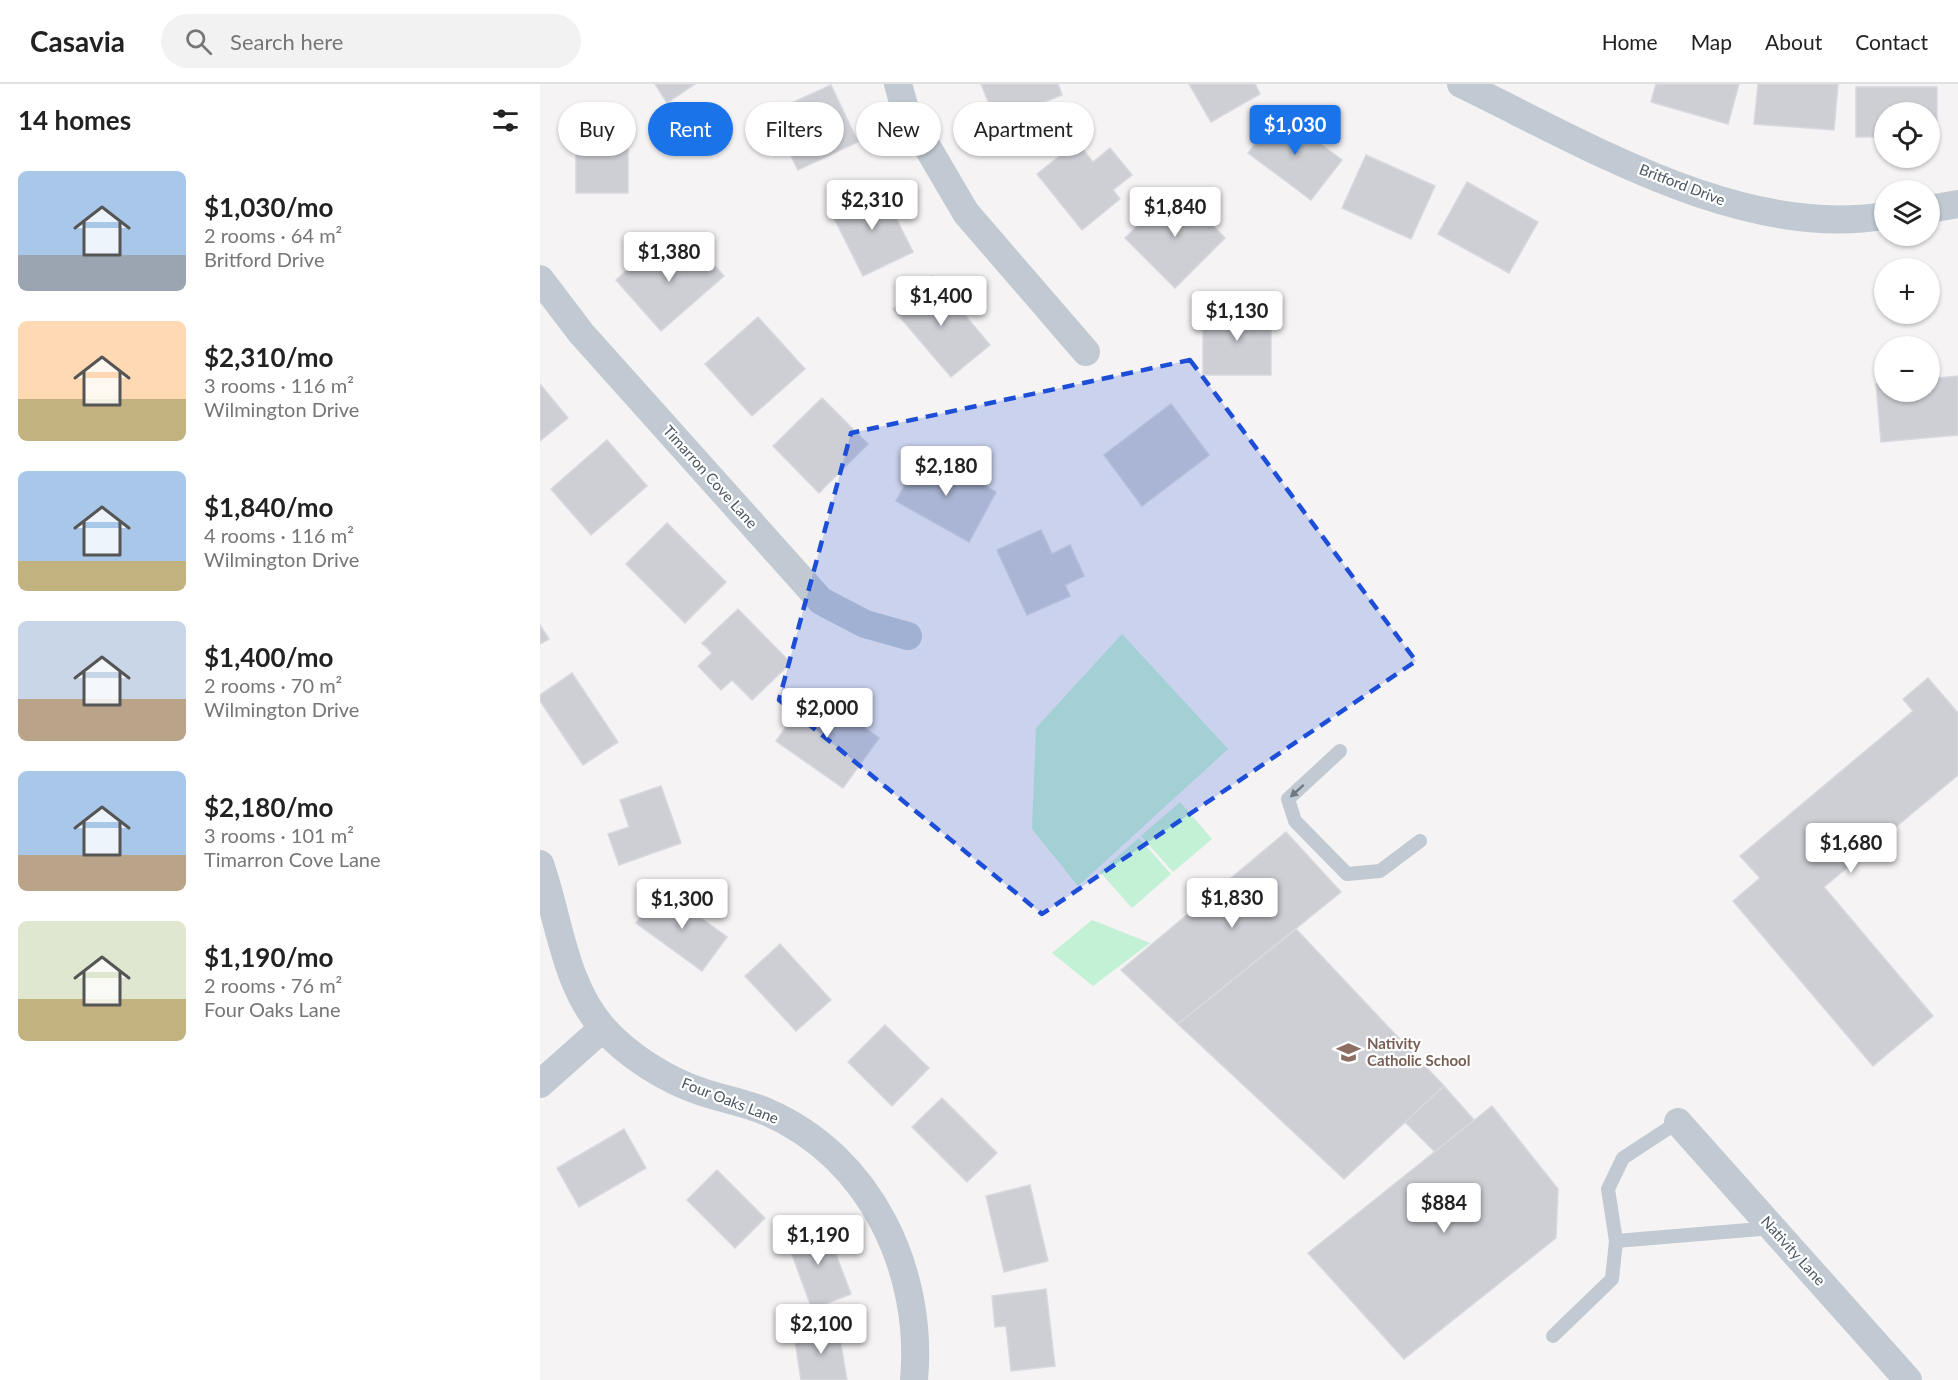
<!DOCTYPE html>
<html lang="en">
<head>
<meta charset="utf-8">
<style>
	:root { --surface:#fff; --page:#f2f2f2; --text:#222; --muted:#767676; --line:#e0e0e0; --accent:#1a73e8 }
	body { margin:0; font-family:Lato,sans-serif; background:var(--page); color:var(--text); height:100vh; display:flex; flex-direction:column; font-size:22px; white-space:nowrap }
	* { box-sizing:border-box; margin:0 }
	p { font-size:20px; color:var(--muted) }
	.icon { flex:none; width:33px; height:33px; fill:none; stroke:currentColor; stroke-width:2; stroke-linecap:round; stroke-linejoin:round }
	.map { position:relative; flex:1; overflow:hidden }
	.panel { display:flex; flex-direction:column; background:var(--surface); width:540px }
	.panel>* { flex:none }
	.hud { position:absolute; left:18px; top:18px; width:570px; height:54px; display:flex; gap:12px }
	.controls { position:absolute; left:1334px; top:18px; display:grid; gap:12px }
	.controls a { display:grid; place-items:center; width:66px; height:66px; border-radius:50%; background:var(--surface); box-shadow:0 2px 4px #0004; font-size:30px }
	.price { position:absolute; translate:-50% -51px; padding:0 14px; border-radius:6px; background:#fff; color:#222; font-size:20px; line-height:39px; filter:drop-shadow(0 2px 3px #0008) }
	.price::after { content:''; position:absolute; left:50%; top:36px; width:18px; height:14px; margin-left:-9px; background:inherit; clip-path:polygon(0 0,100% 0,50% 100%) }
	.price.current { background:var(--accent); color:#fff }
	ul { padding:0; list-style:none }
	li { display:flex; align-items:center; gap:18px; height:150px; padding:0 18px }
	li span { display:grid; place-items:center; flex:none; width:168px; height:120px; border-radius:9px; color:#555 }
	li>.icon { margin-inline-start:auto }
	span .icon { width:72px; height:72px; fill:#fffc; stroke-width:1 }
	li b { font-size:26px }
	h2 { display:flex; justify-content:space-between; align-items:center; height:72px; padding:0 18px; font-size:26px }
	.chip { padding:0 21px; border-radius:27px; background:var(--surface); box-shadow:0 2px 4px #0004; font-size:21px; line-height:54px }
	.chip.current { background:var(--accent); color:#fff }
	header { display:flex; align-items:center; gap:36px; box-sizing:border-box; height:84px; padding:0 30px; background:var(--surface); border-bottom:2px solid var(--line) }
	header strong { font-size:28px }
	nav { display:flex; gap:33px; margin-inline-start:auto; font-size:21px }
	.search { width:420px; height:54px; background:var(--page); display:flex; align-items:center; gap:15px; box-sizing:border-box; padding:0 21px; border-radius:33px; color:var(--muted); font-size:22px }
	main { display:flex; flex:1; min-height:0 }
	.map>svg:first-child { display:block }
</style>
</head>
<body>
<header>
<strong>Casavia</strong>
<div class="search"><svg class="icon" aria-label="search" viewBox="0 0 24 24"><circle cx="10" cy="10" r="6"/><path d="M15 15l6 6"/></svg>Search here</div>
<nav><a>Home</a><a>Map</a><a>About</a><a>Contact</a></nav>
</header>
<main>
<section class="panel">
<h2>14 homes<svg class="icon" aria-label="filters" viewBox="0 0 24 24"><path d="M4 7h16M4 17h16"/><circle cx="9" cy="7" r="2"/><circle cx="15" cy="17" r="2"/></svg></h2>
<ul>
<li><span style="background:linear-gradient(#a9c7e8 70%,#9aa5b1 0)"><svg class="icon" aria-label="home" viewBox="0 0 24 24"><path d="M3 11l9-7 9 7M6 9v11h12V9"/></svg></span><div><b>$1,030/mo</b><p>2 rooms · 64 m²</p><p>Britford Drive</p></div></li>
<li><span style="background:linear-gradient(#ffd9b3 65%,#c2b280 0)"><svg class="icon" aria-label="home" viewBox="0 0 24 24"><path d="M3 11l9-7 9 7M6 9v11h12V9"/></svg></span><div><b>$2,310/mo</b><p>3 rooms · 116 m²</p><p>Wilmington Drive</p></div></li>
<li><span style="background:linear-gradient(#a9c7e8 75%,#c2b280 0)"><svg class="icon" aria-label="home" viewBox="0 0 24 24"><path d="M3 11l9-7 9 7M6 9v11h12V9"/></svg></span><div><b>$1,840/mo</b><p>4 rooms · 116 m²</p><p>Wilmington Drive</p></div></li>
<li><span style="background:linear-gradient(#c9d6e8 65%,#b9a48a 0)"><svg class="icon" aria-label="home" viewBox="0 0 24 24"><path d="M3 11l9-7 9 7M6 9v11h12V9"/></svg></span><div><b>$1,400/mo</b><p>2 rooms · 70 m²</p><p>Wilmington Drive</p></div></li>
<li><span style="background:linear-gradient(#a9c7e8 70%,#b9a48a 0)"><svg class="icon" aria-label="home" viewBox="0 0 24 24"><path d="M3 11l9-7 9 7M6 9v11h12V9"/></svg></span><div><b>$2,180/mo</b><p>3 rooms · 101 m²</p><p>Timarron Cove Lane</p></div></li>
<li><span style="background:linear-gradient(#dfe7d0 65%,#c2b280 0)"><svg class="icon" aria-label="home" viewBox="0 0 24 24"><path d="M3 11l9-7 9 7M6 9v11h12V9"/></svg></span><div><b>$1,190/mo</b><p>2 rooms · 76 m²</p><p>Four Oaks Lane</p></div></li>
</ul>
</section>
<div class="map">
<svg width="1418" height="1296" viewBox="0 0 1418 1296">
	<rect width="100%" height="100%" fill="#f5f3f3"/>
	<g fill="#c3f1d5">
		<path d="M582,550L688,665L538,802L492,745L496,644Z"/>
		<path d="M640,718L672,755L633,788L601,752Z"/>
		<path d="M599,754L631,790L592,824L560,788Z"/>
		<path d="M552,836L610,859L553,902L512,869Z"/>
	</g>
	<g fill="#cdcfd5" stroke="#d7d9de" stroke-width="1.5">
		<path d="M115,0H155L127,19Z"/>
		<path d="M441,0H518L522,11L494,22L503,46L466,61Z"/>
		<path d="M649,0H715L720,10L671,38Z"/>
		<path d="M1116,0H1199L1188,40L1111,18Z"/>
		<path d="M1218,0H1298L1294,46L1214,40Z"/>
		<path d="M291,1L318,58L258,86L241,52L260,43L249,20Z"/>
		<path d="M1316,3H1397V53H1389V28H1344V53H1316Z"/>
		<path d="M739,29L802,76L771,116L708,69Z"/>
		<rect x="36" y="34" width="52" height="75"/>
		<path d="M537,58L553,78L570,64L592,91L573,106L580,115L542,146L497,90Z"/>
		<path d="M826,71L895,102L871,155L802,124Z"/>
		<path d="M927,98L998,138L969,189L898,150Z"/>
		<path d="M340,102L373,168L323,192L290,126Z"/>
		<path d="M636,104L685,154L635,204L585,154Z"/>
		<path d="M118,158L137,179L157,162L184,192L121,247L76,196Z"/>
		<path d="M392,192L450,261L411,293L353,225Z"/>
		<rect x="663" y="225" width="68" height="66"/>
		<path d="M218,233L265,285L212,332L165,280Z"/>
		<path d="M1418,292V351L1341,358L1336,300L1344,299V308H1389V295Z"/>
		<path d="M0,300L28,334L0,357Z"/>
		<path d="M282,314L328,360L279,409L233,362Z"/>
		<path d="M631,320L669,371L602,422L564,371Z"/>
		<path d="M67,356L107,402L51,451L11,405Z"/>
		<path d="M383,368L456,408L429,458L356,417Z"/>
		<path d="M127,439L186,498L145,539L86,480Z"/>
		<path d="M501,446L512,470L530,461L544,492L525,501L530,512L487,531L457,466Z"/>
		<path d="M198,525L251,579L212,616L192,596L181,606L158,582L172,569L162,559Z"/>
		<path d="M0,541L9,555L0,560Z"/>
		<path d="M32,589L78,658L43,681L0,617V611Z"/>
		<path d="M1388,594L1418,629V691L1284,803L1393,932L1333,982L1193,817L1220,794L1200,772L1373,627L1363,615Z"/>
		<path d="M272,606L339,654L303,704L236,657Z"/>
		<path d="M121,702L141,759L79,781L68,750L89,743L80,716Z"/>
		<path d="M746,748L801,808L638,940L581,886Z"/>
		<path d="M121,805L187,853L162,887L96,839Z"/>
		<path d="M756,845L904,1002L804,1095L638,940Z"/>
		<path d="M240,860L291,916L256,947L205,892Z"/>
		<path d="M345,941L389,984L352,1022L308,978Z"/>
		<path d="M904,1002L934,1036L895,1068L865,1038Z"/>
		<path d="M402,1014L457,1069L427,1098L372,1043Z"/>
		<path d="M952,1022L1018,1105L1016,1154L864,1275L768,1169Z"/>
		<path d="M84,1045L106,1084L39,1123L17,1084Z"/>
		<path d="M177,1086L225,1134L195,1164L147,1116Z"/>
		<path d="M490,1101L508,1177L464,1188L446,1112Z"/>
		<path d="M284,1139L311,1210L272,1225L246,1154Z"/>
		<path d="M506,1205L515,1282L471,1287L466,1242L455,1243L452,1212Z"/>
		<path d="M298,1243L307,1296H261L254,1250Z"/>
	</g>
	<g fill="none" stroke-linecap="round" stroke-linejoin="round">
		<g stroke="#c1cad2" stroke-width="14">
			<path d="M800,667L748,715L755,737L807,790L840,787L880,757"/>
			<path d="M1076,1157L1232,1144"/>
			<path d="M1013,1252L1072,1195L1076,1157L1068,1105L1083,1074L1138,1038"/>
		</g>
		<g stroke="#c1cad2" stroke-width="28">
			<path d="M358,0L365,25L426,129L546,268"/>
			<path d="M921,0C1046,60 1200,155 1344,132"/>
			<path d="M1389,125L1418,120"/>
			<path d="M0,195L41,249L281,517L325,540L368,552"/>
			<path d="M0,780C19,834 24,900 63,944C88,972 126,996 162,1008C183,1015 206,1019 227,1028C331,1073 384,1187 374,1296"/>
			<path d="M0,1000L63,944"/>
			<path d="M1138,1038L1368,1296"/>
		</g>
	</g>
	<defs><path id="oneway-solid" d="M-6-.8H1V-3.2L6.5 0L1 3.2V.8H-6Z" transform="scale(1.5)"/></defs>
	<use fill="#6e7983" href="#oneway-solid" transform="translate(757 707) rotate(138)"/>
	<path fill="#1d4ed8" fill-opacity="0.2" stroke="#1d4ed8" stroke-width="4.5" stroke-dasharray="12 8" stroke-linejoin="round" d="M650,276L876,577L502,830L239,616L311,349Z"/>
	<defs>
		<symbol id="school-bare" viewBox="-9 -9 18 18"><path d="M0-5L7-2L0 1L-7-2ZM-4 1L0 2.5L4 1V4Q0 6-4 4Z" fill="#8d6e63" stroke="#fff" stroke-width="2.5" paint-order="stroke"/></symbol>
	</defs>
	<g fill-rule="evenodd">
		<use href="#school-bare" x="792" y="952" width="33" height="33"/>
	</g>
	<g text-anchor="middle" stroke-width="4.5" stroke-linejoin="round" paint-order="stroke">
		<g font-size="15" fill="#4a5661" stroke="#fff">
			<text transform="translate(1142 101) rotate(21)" y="5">Britford Drive</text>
			<text transform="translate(170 393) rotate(48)" y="5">Timarron Cove Lane</text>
			<text transform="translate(190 1017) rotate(21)" y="5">Four Oaks Lane</text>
			<text transform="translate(1253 1167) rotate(48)" y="5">Nativity Lane</text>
		</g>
		<g font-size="15" font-weight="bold" fill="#785e54" stroke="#fff" text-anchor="start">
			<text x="827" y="965">Nativity<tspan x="827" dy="17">Catholic School</tspan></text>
		</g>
	</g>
</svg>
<div class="controls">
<a><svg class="icon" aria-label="locate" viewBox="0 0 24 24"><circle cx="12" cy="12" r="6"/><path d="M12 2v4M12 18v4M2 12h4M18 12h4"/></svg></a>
<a><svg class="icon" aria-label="layers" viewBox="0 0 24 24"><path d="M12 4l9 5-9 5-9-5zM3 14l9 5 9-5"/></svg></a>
<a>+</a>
<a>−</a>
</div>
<b class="price current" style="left:755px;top:72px">$1,030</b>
<b class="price" style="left:332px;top:147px">$2,310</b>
<b class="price" style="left:635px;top:154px">$1,840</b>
<b class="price" style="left:129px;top:199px">$1,380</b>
<b class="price" style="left:401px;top:243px">$1,400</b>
<b class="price" style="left:697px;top:258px">$1,130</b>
<b class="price" style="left:406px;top:413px">$2,180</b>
<b class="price" style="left:287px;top:655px">$2,000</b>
<b class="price" style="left:1311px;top:790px">$1,680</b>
<b class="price" style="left:692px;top:845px">$1,830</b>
<b class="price" style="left:142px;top:846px">$1,300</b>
<b class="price" style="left:904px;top:1150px">$884</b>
<b class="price" style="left:278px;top:1182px">$1,190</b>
<b class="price" style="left:281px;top:1271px">$2,100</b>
<div class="hud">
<a class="chip">Buy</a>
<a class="chip current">Rent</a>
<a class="chip">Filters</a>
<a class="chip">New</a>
<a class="chip">Apartment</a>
</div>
</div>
</main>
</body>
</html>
